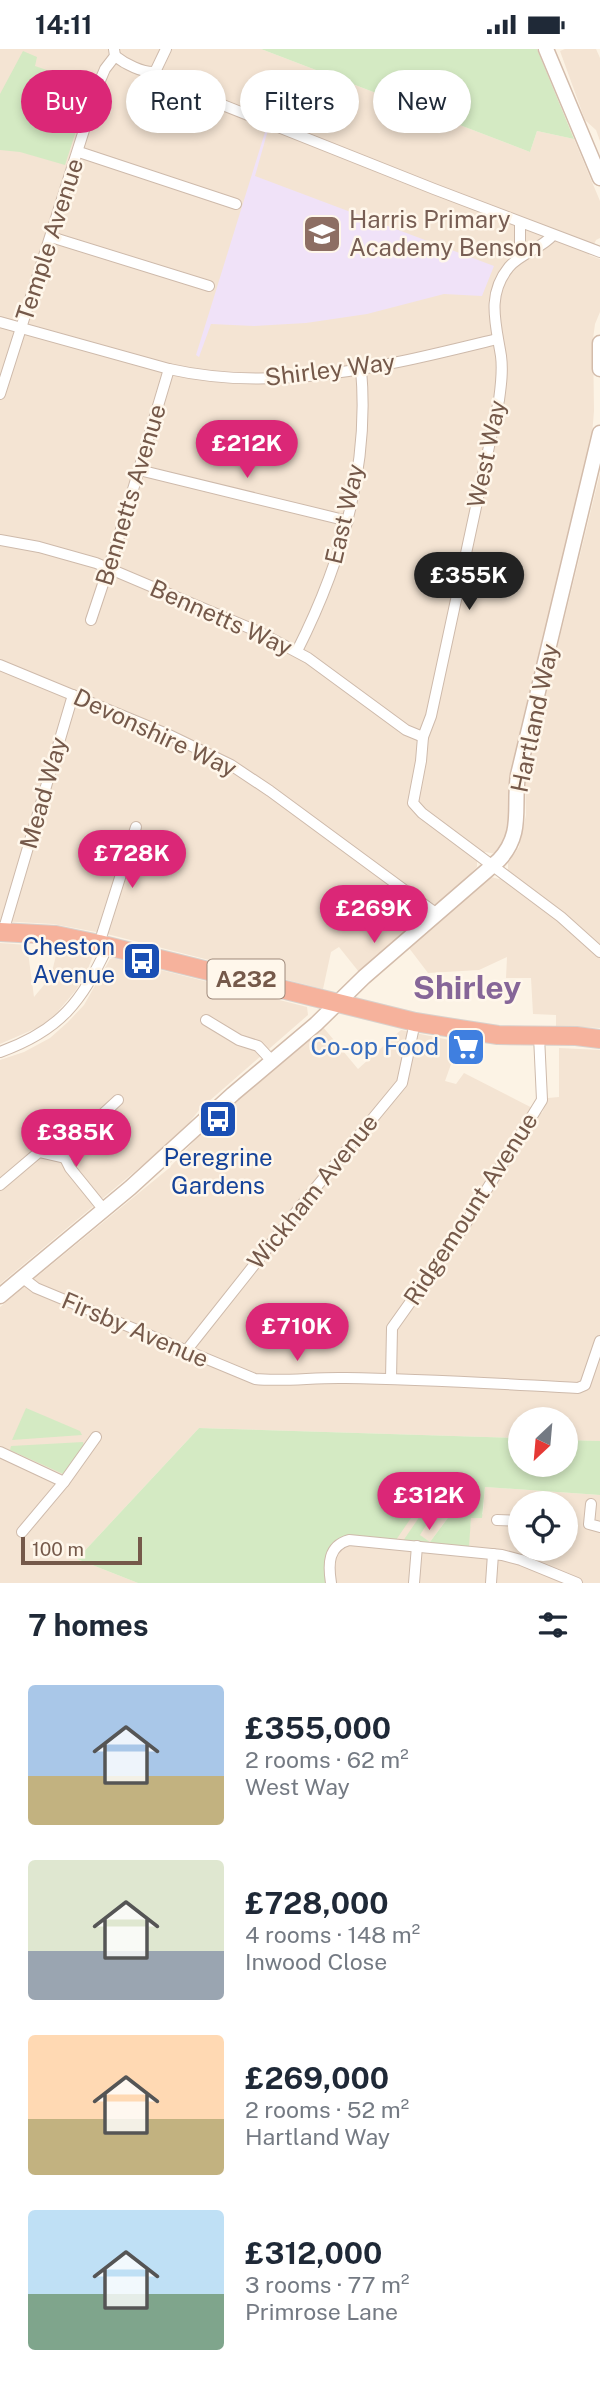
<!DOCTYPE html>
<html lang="en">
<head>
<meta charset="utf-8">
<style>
	:root { --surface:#fff; --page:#f2f2f3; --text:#1f2937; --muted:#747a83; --accent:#db2777 }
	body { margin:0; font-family:"Public Sans",sans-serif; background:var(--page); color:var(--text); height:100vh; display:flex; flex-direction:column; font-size:26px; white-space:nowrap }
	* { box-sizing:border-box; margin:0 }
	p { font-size:23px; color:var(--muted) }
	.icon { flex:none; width:38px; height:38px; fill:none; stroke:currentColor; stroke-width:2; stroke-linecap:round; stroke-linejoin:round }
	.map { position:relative; height:1534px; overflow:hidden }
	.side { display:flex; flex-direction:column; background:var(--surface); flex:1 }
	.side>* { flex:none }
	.top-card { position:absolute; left:21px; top:21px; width:558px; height:63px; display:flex; gap:14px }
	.needle { width:46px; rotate:206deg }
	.tools { position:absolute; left:508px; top:1358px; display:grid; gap:14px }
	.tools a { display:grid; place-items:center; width:70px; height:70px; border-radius:50%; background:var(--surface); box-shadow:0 4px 10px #0003; font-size:35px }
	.scale { position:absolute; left:21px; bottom:18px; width:121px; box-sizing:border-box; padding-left:7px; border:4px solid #75594a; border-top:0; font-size:19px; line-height:24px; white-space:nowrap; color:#75594a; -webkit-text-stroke:5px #fff7eb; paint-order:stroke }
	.price { position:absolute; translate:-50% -60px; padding:0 16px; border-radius:24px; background:var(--accent); color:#fff; font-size:23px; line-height:46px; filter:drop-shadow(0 2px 4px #0008) }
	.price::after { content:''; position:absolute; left:50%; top:42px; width:21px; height:16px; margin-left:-10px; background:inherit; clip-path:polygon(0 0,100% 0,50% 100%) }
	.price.active { background:#222; color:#fff }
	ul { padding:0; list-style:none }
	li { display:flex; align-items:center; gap:21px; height:175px; padding:0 28px }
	li span { display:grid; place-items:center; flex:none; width:196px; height:140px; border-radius:7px; color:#555 }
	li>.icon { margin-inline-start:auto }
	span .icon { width:84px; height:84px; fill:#fffc; stroke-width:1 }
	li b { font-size:30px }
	h2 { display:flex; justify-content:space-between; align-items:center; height:84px; padding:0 28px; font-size:30px }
	.pill { padding:0 24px; border-radius:32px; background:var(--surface); box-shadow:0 4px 10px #0003; font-size:24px; line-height:63px }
	.pill.active { background:var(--accent); color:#fff }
	.status { display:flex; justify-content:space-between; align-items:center; height:49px; padding:0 35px; background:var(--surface); direction:ltr }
	.status svg { height:19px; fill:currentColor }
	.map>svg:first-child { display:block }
</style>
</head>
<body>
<div class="status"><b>14:11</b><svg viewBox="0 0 49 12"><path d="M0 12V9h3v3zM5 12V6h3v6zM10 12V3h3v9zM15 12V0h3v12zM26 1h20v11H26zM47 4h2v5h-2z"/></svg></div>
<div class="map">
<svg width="600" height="1534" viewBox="0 0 600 1534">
	<rect width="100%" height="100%" fill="#fcf3e5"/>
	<g fill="#f4e4d3" fill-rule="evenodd">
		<path d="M0,0H261L530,103L537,82L574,90L600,152V189L596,191L589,206L600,210V263L595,275L593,290L594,362L591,398L510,728L511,774L505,791L496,805L485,803L477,813V818L457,839L359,923L339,898L331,903L323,940L107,885L53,875L0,872Z"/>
		<path d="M565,0H596L600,9V92L596,81L585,71L560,2Z"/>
		<path d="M600,424V979L556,977V966L533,965L531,929H506L507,908L479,921L428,924L409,899L491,828L499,830L508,820V814L519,798L526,766L525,731Z"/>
		<path d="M0,894L27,896L34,948L44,936L42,926L51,927L58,898L89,904L93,907L87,922L76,941L54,967L39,978L0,995Z"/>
		<path d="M113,909L307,958L308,966L200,1060L188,1075L163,1099L0,1235V1011L24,1003L50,989L68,973L84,956L110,910Z"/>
		<path d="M323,978L358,1020L401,981L459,993L445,1032L456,1035L464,1024L542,1064L548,1049L559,1048V999L600,1001V1392L565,1391V1370H520V1389L199,1379L77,1510L138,1534H0V1258L168,1120L213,1072Z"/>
		<path d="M439,1437L469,1457L463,1466H450L430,1493L419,1486L403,1492L468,1498L471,1469L483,1465L485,1438L600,1446V1534H327L329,1502L405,1465L421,1441ZM520,1454H565V1500H520Z"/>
	</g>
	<path fill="#f0e2f8" d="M266,80L268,81L255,127L494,217L482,247L444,245L367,265L306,274L254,277L211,275L199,308L196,306Z"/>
	<g fill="#d4eac3">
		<path d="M261,0H537L574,90L537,82L530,103Z"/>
		<path d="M23,2L37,8L35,17L91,36L65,116L20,103L0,101V45Z"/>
		<path d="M26,1359L80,1382L82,1386L12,1391Z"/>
		<path d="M199,1379L520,1389V1416H565V1391L600,1392V1446L485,1438L482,1469H471L469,1498L403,1492L422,1464L430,1470L420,1486L430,1493L450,1466H463L469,1458L439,1437L434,1444L429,1441L426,1445L421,1442L405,1465L411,1469L396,1491H340L327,1534H138L77,1510Z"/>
		<path d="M83,1393L84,1397L63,1425L10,1401L11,1397Z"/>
	</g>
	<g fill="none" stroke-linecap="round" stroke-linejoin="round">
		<defs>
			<g id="street">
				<path d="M115,7C125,15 143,24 155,23L170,35L434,140L600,203"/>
				<path d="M155,23L166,0"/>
				<path d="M79,103L236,155"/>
				<path d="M553,186C541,200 521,204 509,218C486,246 496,275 501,307C503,322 501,336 499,351L431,667L423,688L421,712L413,754L422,764L561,868L600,903"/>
				<path d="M51,188L209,237"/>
				<path d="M520,208V174"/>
				<path d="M0,273L169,320C279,345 390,316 497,290"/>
				<path d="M0,345L99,34L105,20L115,7L114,0"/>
				<path d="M139,421L348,472"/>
				<path d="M0,491L39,498L96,514L259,583L308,609L406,681L423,688"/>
				<path d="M91,571L120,484L169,320"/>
				<path d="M297,602C341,515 370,419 361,320"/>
				<path d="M0,616L167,685L231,716L270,742L437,865"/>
				<path d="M3,883L73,646"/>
				<path d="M99,895L136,778"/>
				<path d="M206,971L239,991L258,997L272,1012"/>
				<path d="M0,1003C61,981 81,953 108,897"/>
				<path d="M65,1109L70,1119L104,1161"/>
				<path d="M0,1136L39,1103L65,1109L92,1075L118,1051"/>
				<path d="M23,1229L36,1239L255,1330C285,1333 315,1328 346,1329C423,1330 501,1335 578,1339L585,1336L600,1292"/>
				<path d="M186,1302L308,1148L402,1034L415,973"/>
				<path d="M391,1330L392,1279L463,1179L542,1051L539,987"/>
				<path d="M0,1403L64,1433"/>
				<path d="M591,1455L589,1475L600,1478"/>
				<path d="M497,1471L520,1472"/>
				<path d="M22,1483L64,1433L96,1388"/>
				<path d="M331,1534C328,1515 328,1497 349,1491L502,1506L521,1511L577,1534"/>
				<path d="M414,1534L417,1497"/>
				<path d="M491,1534L493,1505"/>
			</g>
			<g id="secondary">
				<path d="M546,0L600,129"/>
				<path d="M600,294V320"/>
				<path d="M0,1247L130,1139L233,1045L316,975L364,928L499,811C524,784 513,759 518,726L600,384"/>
			</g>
			<path id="highway" d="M0,883L56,886L99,895L415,973L498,986L576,987L600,990"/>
		</defs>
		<use href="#street" stroke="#cebaab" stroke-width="12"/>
		<use href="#secondary" stroke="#d3bcab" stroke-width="17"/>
		<use href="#highway" stroke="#d8d1cc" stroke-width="20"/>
		<use href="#street" stroke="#fff" stroke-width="10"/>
		<use href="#secondary" stroke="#fff" stroke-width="14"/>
		<use href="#highway" stroke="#f6b29c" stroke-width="18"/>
	</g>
	<defs>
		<symbol id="school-square" viewBox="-11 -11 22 22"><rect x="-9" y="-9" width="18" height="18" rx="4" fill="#8d6e63" stroke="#fff7eb"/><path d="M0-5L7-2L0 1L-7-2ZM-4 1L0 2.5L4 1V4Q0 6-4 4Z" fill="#fff"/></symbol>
		<symbol id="bus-square" viewBox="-11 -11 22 22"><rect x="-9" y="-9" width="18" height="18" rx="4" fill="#1a4fb4" stroke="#fff7eb"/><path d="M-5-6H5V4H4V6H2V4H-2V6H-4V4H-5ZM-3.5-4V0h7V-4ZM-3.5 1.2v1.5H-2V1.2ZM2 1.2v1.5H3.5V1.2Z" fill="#fff"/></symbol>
		<symbol id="supermarket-square" viewBox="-11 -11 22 22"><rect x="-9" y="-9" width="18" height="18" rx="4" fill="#3f7fe0" stroke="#fff7eb"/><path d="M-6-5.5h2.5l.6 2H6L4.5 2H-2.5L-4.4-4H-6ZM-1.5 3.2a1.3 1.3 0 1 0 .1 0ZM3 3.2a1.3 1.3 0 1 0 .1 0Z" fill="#fff"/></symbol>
	</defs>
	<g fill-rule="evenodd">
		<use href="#school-square" x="300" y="163" width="44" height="44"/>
		<use href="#bus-square" x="120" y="890" width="44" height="44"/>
		<use href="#supermarket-square" x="444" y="976" width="44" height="44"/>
		<use href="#bus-square" x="196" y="1048" width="44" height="44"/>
	</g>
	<g text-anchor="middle" stroke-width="5" stroke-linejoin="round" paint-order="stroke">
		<rect fill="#fff7eb" stroke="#9e887a" stroke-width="2" x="207.5" y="910.5" width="77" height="39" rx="5"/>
		<g font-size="23" font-weight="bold" fill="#75594a">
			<text x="246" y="938">A232</text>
		</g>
		<g font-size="24" fill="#785e54" stroke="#fff7eb" text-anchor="start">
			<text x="349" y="179">Harris Primary<tspan x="349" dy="28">Academy Benson</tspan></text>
		</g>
		<g font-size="24" fill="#75594a" stroke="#fff7eb">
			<text transform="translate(50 191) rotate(-72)" y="8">Temple Avenue</text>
			<text transform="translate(330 321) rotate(-7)" y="8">Shirley Way</text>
			<text transform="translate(487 405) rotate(-78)" y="8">West Way</text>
			<text transform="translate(131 446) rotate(-73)" y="8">Bennetts Avenue</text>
			<text transform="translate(345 465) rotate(-77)" y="8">East Way</text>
			<text transform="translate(221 569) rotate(24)" y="8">Bennetts Way</text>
			<text transform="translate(535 669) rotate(-78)" y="8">Hartland Way</text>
			<text transform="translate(155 684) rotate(25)" y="8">Devonshire Way</text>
			<text transform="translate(44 744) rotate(-74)" y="8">Mead Way</text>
			<text transform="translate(313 1143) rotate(-51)" y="8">Wickham Avenue</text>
			<text transform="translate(471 1160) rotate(-57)" y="8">Ridgemount Avenue</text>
			<text transform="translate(135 1281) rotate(23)" y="8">Firsby Avenue</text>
		</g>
		<g font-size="24" fill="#164399" stroke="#fff7eb" text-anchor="end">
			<text x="115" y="906">Cheston<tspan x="115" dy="28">Avenue</tspan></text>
			<text x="218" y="1117" text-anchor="middle">Peregrine<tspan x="218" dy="28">Gardens</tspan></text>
		</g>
		<g font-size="24" fill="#366cbe" stroke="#fff7eb" text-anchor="end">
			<text x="439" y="1006">Co-op Food</text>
		</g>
		<g font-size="32" font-weight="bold" fill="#866698" stroke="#fff7eb">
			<text x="467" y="950">Shirley</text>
		</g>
	</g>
</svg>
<div class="tools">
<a><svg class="needle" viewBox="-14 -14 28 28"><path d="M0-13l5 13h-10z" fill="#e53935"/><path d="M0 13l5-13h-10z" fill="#747a83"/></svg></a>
<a><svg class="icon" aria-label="locate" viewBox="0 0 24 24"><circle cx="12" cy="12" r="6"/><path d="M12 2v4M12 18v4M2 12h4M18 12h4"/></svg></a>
</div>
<div class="scale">100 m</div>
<b class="price" style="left:247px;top:431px">£212K</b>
<b class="price active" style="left:469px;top:563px">£355K</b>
<b class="price" style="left:132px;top:841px">£728K</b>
<b class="price" style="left:374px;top:896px">£269K</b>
<b class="price" style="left:76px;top:1120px">£385K</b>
<b class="price" style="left:297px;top:1314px">£710K</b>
<b class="price" style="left:429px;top:1483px">£312K</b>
<div class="top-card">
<a class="pill active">Buy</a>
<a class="pill">Rent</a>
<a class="pill">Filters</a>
<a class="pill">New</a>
</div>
</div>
<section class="side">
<h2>7 homes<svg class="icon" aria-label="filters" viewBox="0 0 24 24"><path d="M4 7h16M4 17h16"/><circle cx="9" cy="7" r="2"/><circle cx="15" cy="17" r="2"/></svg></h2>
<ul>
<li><span style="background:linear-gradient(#a9c7e8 65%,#c2b280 0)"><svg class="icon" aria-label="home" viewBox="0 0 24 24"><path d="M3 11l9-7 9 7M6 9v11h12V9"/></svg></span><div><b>£355,000</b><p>2 rooms · 62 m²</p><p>West Way</p></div></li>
<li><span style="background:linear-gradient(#dfe7d0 65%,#9aa5b1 0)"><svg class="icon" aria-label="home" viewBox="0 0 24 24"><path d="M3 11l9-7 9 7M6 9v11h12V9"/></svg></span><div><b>£728,000</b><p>4 rooms · 148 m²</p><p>Inwood Close</p></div></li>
<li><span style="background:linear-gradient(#ffd9b3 60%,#c2b280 0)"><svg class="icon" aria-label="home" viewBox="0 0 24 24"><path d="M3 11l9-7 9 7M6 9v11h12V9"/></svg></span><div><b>£269,000</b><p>2 rooms · 52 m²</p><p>Hartland Way</p></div></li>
<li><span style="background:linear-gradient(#bfe0f5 60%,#7fa58c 0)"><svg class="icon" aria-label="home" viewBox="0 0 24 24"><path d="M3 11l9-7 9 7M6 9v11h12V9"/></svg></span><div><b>£312,000</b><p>3 rooms · 77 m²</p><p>Primrose Lane</p></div></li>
</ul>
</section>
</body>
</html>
